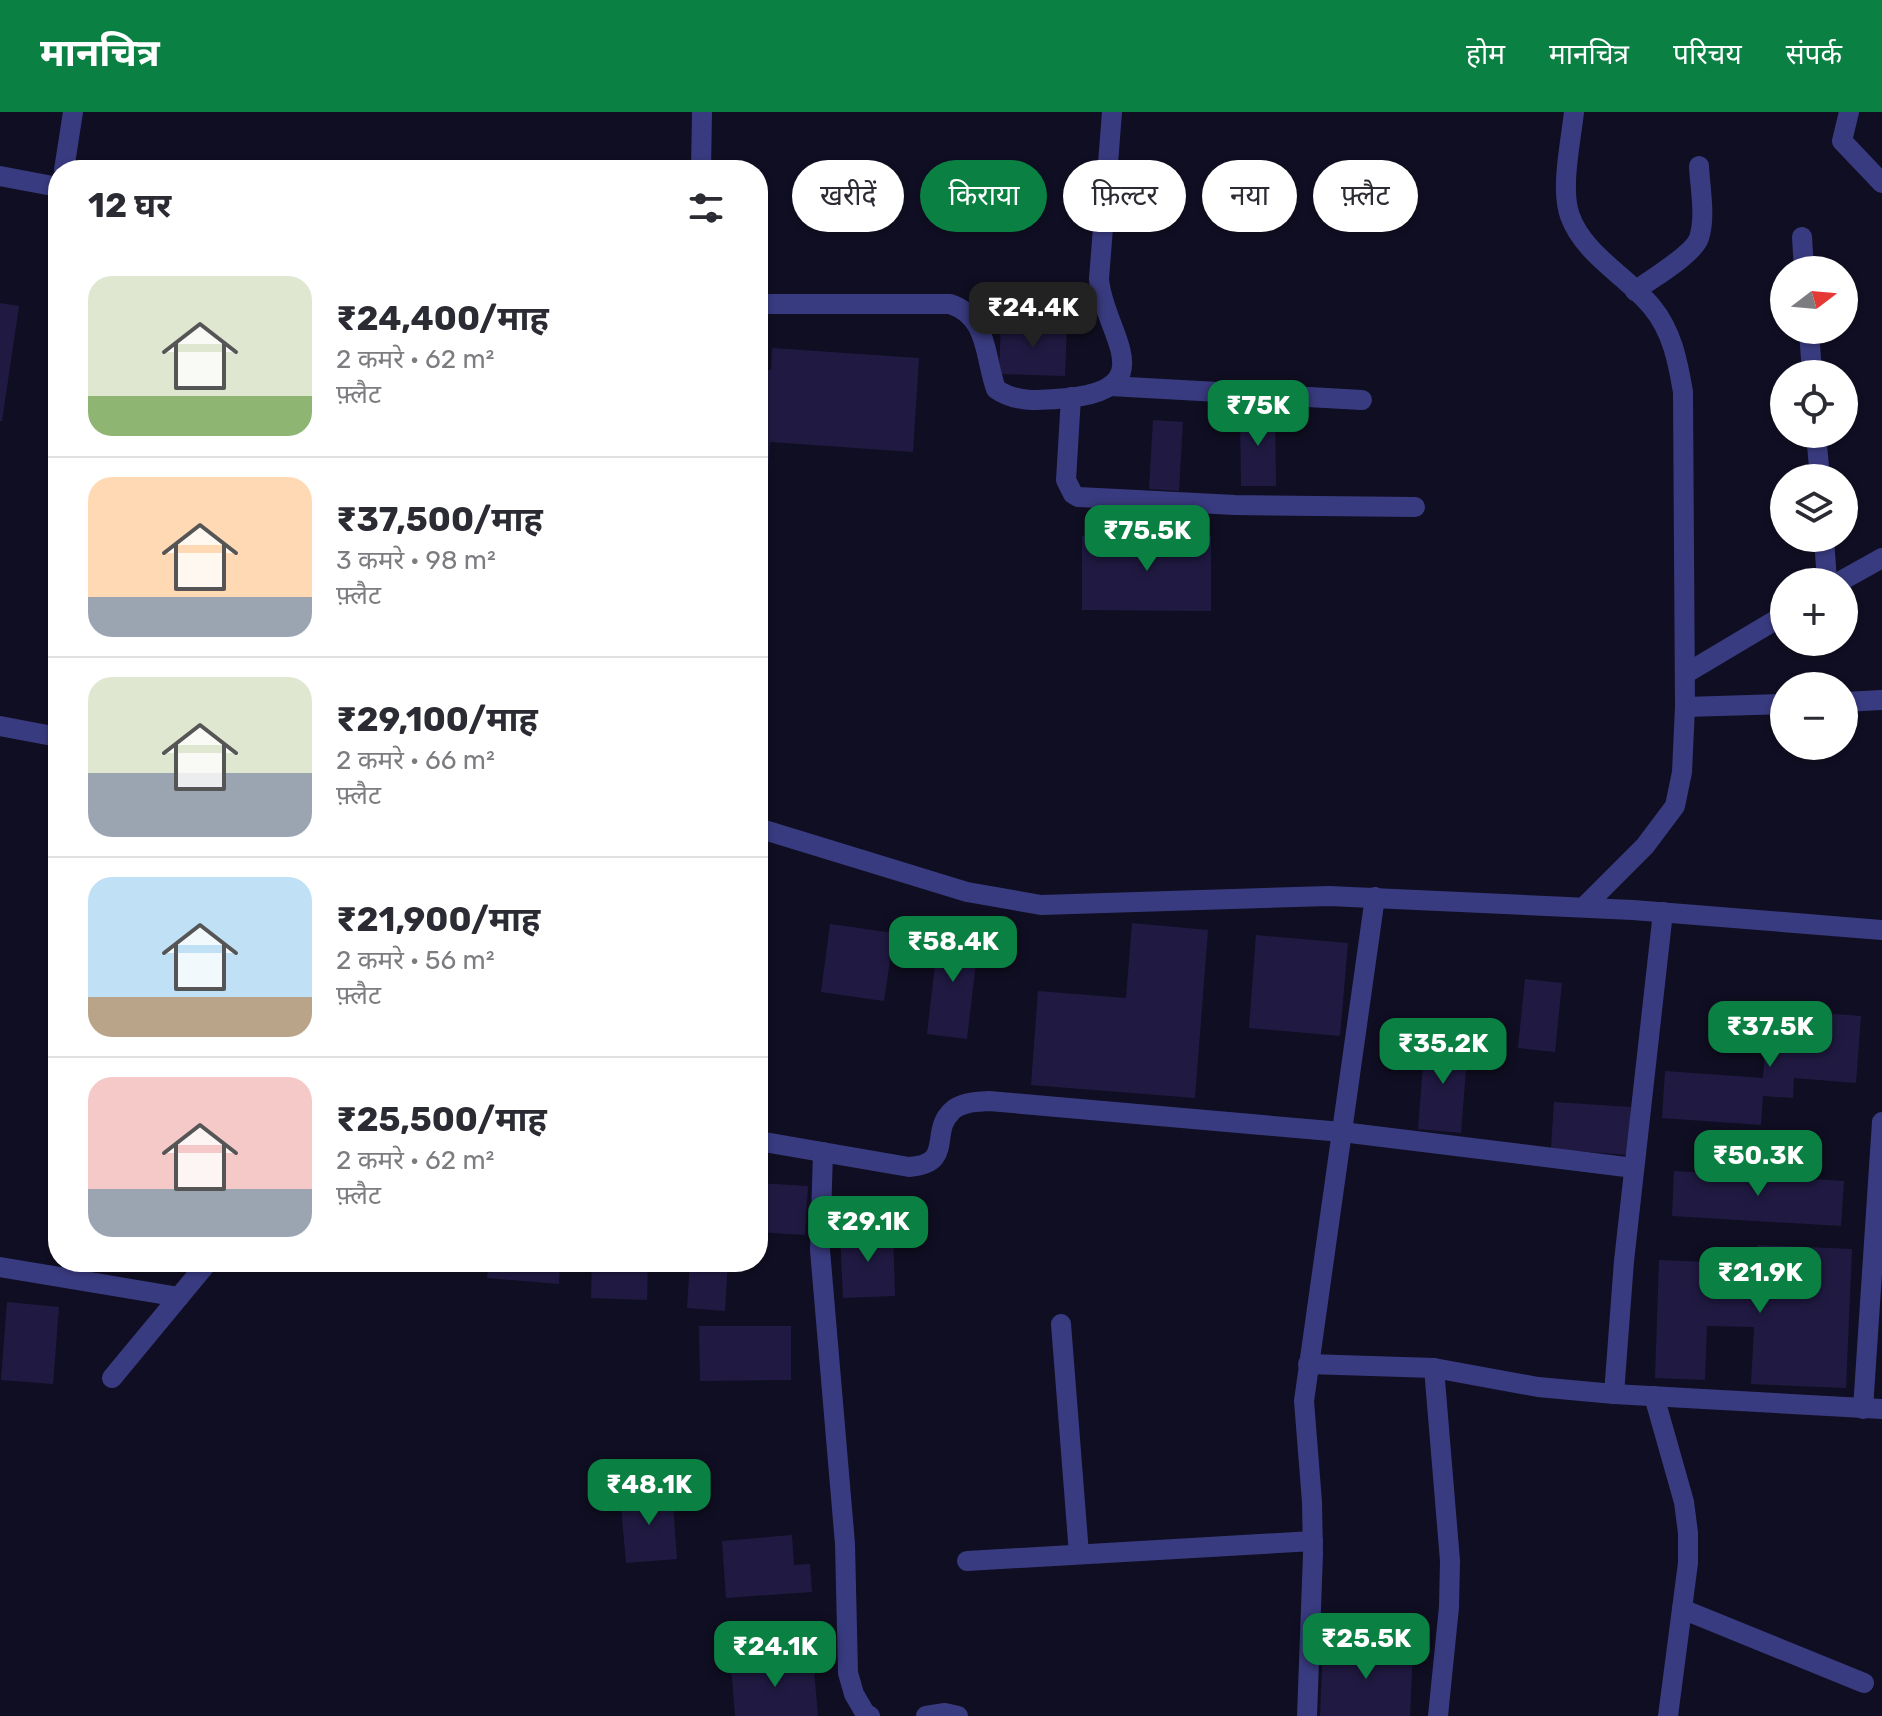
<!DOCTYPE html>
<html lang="hi">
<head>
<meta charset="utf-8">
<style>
	:root { --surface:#fff; --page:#f7f7f7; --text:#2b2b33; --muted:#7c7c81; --line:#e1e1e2; --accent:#0b8043 }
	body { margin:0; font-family:Rubik,"Noto Sans Devanagari",sans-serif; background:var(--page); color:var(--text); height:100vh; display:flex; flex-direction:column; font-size:30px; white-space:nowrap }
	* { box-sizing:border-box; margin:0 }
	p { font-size:26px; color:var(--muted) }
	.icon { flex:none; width:44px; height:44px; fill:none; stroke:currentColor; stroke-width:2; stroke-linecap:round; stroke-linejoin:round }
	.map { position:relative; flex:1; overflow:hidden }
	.drawer { position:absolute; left:48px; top:48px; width:720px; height:1112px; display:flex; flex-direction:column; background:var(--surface); border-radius:32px; box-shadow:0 2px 6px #0004 }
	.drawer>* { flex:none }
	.hud { position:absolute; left:792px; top:48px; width:760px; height:72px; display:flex; gap:16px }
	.needle { width:52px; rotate:74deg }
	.buttons { position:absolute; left:1770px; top:144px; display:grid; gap:16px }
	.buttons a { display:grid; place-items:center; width:88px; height:88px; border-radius:50%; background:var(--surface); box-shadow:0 2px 6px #0004; font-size:40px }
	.price { position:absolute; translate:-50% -68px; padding:0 18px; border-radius:16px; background:var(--accent); color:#fff; font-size:26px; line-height:52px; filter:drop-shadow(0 2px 4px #0008) }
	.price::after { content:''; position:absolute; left:50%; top:48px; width:24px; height:18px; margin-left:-12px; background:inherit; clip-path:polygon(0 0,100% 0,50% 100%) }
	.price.active { background:#222; color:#fff }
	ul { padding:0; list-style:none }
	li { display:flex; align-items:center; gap:24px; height:200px; padding:0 40px }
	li+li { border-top:2px solid var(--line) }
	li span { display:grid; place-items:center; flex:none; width:224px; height:160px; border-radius:24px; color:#555 }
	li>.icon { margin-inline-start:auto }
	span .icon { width:96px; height:96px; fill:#fffc; stroke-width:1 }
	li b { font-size:34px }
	h2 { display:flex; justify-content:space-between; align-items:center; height:96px; padding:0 40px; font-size:34px }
	.pill { padding:0 28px; border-radius:36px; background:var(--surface); box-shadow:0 2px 6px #0004; font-size:28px; line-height:72px }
	.pill.active { background:var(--accent); color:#fff }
	header { display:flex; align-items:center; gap:48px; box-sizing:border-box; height:112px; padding:0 40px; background:var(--accent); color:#fff }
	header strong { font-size:38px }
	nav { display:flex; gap:44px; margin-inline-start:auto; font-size:28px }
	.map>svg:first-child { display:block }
</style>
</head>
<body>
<header>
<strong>मानचित्र</strong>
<nav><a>होम</a><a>मानचित्र</a><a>परिचय</a><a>संपर्क</a></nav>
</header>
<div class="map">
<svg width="1882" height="1604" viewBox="0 0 1882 1604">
	<rect width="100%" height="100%" fill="#100e22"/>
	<g fill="#201a42">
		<path d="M0,191L19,194L2,309H0Z"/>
		<path d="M1001,211L1067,213L1065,264L999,262Z"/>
		<path d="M772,236L919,246L913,340L770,330L765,403H758V257L771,258Z"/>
		<path d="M1240,298H1275L1276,374H1241Z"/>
		<path d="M1153,308L1183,310L1179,379L1149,377Z"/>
		<path d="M1082,424H1211V499L1082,498Z"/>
		<path d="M940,810L955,812L954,823L979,825L967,927L927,922Z"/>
		<path d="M1132,811L1208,818L1195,986L1031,973L1038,879L1126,886Z"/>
		<path d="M830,812L894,821L884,889L821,880Z"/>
		<path d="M1256,823L1348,831L1340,924L1249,916Z"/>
		<path d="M1525,867L1562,871L1555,940L1518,936Z"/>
		<path d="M1768,897L1861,904L1856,971L1794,966L1793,986L1763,984L1761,1013L1662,1006L1665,959L1763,966Z"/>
		<path d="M1425,928L1468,932L1461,1021L1418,1017Z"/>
		<path d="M1554,990L1631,995L1628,1043L1551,1037Z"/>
		<path d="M1674,1059L1844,1069L1841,1114L1672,1104Z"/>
		<path d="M758,1071L808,1074L805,1123L758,1120Z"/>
		<path d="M893,1119L895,1184L843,1186L840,1121Z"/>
		<path d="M1758,1133L1852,1137L1846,1276L1751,1272L1754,1215L1707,1214L1705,1268L1655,1266L1659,1148L1757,1152Z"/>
		<path d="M489,1150H560L559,1172L487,1166Z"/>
		<path d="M592,1150H648L647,1188L591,1186Z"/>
		<path d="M690,1150H728L725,1199L687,1196Z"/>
		<path d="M7,1190L59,1195L53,1272L1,1268Z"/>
		<path d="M699,1214H791V1268L700,1269Z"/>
		<path d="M672,1379L677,1447L626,1451L620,1383Z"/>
		<path d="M792,1423L794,1453L810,1452L812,1480L726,1486L722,1429Z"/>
		<path d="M1323,1532L1413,1535L1410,1604H1320Z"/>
		<path d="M813,1547L818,1604H735L731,1553Z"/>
	</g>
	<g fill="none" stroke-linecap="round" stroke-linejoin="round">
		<g stroke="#393b80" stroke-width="20">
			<path d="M1802,125L1804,158"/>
			<path d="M1635,179C1651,167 1693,143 1699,126C1706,105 1700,76 1699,54"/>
			<path d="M1809,218L1812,262"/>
			<path d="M1110,274L1362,288"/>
			<path d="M1816,322L1820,366"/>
			<path d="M1824,426L1827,470"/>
		</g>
		<g stroke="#393b80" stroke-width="20">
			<path d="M1574,0C1571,29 1560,77 1570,104C1584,143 1627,164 1652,195C1672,219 1678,250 1683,280L1685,595L1682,660L1675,694L1645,734L1584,795"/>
			<path d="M1849,0L1842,29L1882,71"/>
			<path d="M64,58L73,0"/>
			<path d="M701,58L702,0"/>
			<path d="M0,64L58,75"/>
			<path d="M58,101V116"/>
			<path d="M758,192H950C989,205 984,244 996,277C1017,292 1044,288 1068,286C1165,276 1103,220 1099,167L1112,0"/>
			<path d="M1071,285L1066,368L1073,382L1078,385L1235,393L1415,395"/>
			<path d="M1839,470L1882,446"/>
			<path d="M1685,562L1784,503"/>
			<path d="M1844,590L1882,588"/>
			<path d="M1685,595L1784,592"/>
			<path d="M0,614L58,625"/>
			<path d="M758,716L967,780L1041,793L1329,784L1633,798L1882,818"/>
			<path d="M758,1029L909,1055C955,1052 929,1020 952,999C961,990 977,990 989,989L1342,1020L1634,1056"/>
			<path d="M823,1040L820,1138L845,1432L848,1561L854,1582L865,1601L870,1604"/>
			<path d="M0,1155L179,1185"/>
			<path d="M1061,1212L1079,1442"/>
			<path d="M1308,1252L1434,1256L1538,1275L1614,1282L1882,1297"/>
			<path d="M1434,1256L1450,1449L1449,1495L1438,1604"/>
			<path d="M112,1266L208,1150"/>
			<path d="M1614,1282L1624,1149L1663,800"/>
			<path d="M1654,1284L1684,1390L1688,1421V1451L1668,1604"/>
			<path d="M1863,1297L1882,1010"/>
			<path d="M967,1449L1313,1429"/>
			<path d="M1682,1497L1864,1571"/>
			<path d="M926,1604L945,1601L958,1604"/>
			<path d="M1307,1604L1313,1442L1312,1390L1304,1289L1375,785"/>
		</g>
	</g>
</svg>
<div class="buttons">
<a><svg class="needle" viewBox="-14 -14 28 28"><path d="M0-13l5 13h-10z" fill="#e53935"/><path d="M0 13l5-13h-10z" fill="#7c7c81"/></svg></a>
<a><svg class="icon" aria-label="locate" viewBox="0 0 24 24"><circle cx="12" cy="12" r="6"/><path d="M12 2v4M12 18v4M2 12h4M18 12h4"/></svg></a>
<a><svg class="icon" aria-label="layers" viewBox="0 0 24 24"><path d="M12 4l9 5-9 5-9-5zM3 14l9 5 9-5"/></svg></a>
<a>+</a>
<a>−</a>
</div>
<b class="price active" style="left:1033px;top:238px">₹24.4K</b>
<b class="price" style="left:1258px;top:336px">₹75K</b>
<b class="price" style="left:1147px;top:461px">₹75.5K</b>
<b class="price" style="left:953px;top:872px">₹58.4K</b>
<b class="price" style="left:1770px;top:957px">₹37.5K</b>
<b class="price" style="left:1443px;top:974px">₹35.2K</b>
<b class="price" style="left:1758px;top:1086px">₹50.3K</b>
<b class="price" style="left:868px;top:1152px">₹29.1K</b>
<b class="price" style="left:1760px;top:1203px">₹21.9K</b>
<b class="price" style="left:649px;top:1415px">₹48.1K</b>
<b class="price" style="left:1366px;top:1569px">₹25.5K</b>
<b class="price" style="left:775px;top:1577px">₹24.1K</b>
<div class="hud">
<a class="pill">खरीदें</a>
<a class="pill active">किराया</a>
<a class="pill">फ़िल्टर</a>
<a class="pill">नया</a>
<a class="pill">फ़्लैट</a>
</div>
<section class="drawer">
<h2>12 घर<svg class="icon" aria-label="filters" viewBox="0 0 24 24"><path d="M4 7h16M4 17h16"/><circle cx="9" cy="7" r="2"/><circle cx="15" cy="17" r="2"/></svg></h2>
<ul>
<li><span style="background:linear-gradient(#dfe7d0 75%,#8fb573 0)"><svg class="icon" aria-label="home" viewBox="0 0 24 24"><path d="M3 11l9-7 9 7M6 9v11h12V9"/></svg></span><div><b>₹24,400/माह</b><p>2 कमरे · 62 m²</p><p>फ़्लैट</p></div></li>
<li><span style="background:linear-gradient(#ffd9b3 75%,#9aa5b1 0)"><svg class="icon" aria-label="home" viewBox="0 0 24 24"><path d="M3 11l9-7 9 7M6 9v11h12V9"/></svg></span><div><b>₹37,500/माह</b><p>3 कमरे · 98 m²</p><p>फ़्लैट</p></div></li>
<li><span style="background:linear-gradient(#dfe7d0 60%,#9aa5b1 0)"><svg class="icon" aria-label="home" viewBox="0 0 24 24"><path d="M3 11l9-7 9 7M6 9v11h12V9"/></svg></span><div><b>₹29,100/माह</b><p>2 कमरे · 66 m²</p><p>फ़्लैट</p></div></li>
<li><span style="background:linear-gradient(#bfe0f5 75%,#b9a48a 0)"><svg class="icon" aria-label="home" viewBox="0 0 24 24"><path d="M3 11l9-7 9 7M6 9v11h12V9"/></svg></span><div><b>₹21,900/माह</b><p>2 कमरे · 56 m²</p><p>फ़्लैट</p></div></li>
<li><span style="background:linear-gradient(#f6c9c9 70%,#9aa5b1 0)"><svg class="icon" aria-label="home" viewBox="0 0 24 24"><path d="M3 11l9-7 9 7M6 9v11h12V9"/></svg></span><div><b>₹25,500/माह</b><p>2 कमरे · 62 m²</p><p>फ़्लैट</p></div></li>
</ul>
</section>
</div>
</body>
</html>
